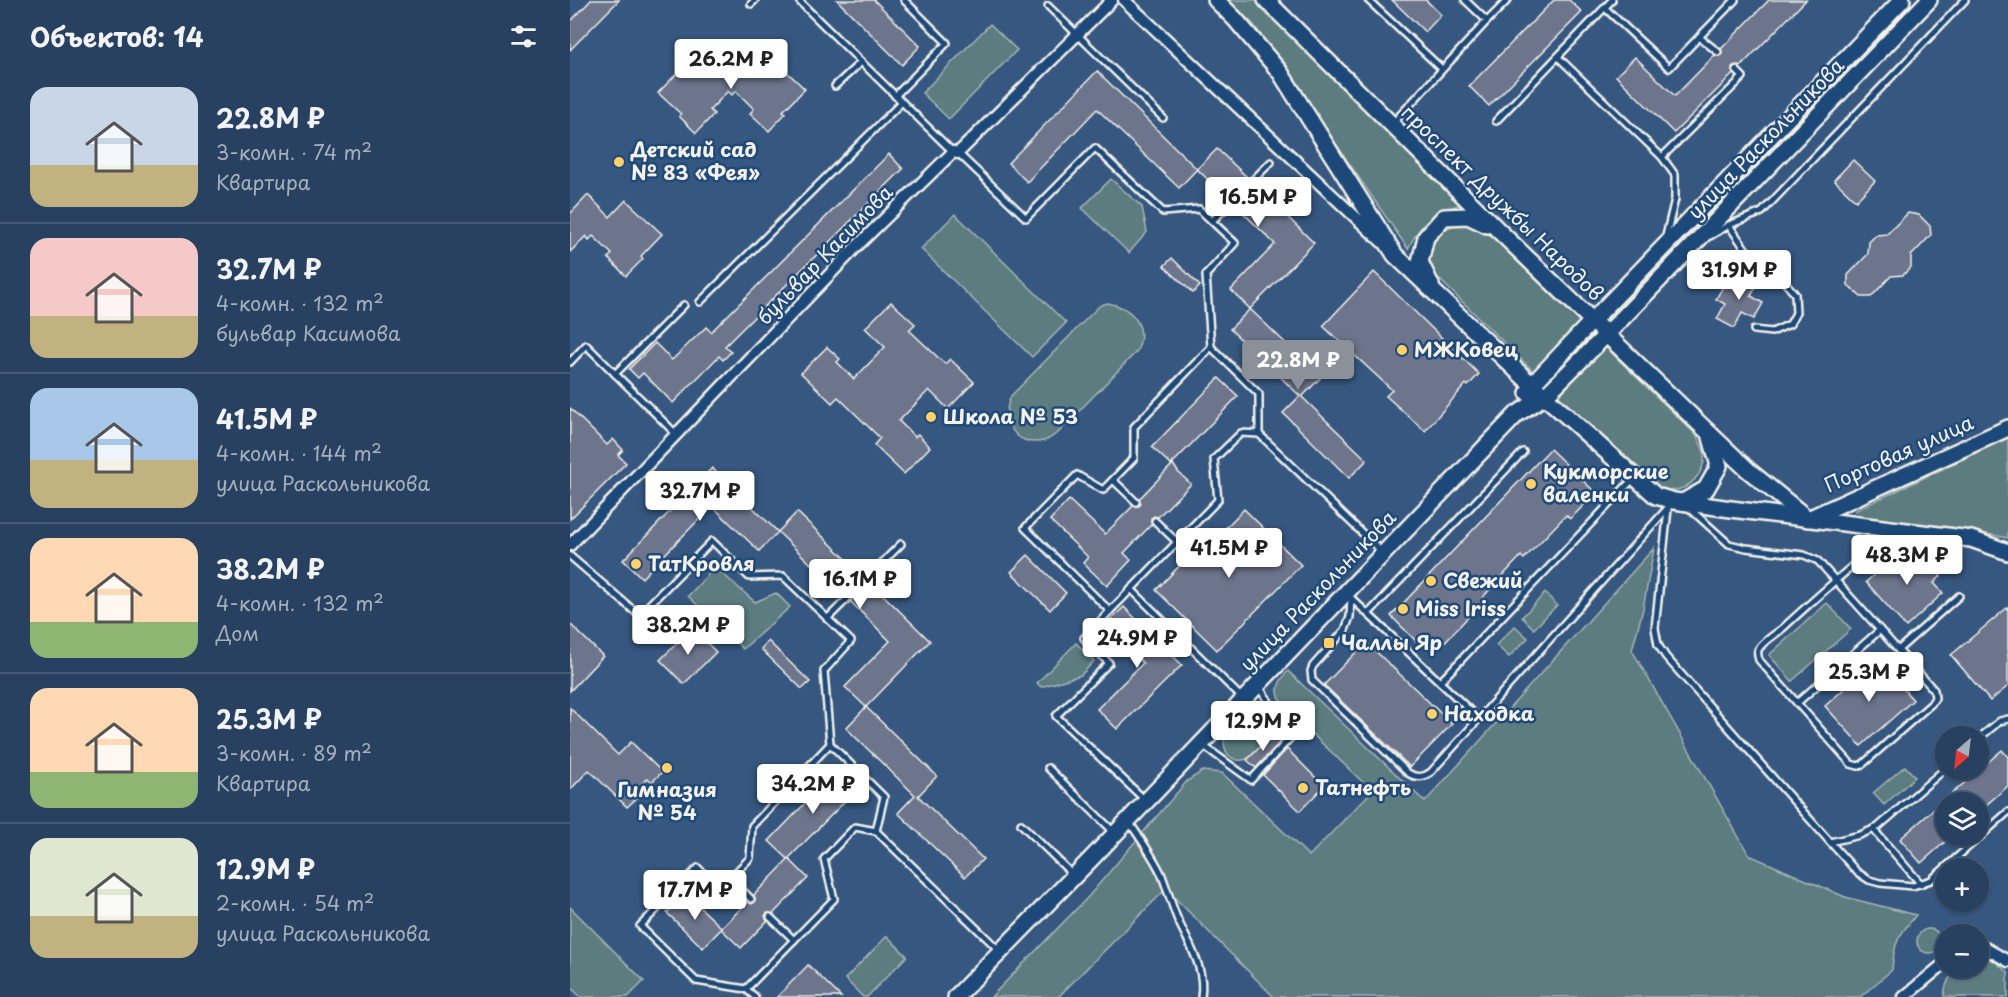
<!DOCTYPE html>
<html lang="ru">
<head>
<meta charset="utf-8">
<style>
	:root { --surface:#284160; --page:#304866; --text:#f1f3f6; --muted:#a5afbd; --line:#445a75; --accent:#8c9099 }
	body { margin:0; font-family:"Playpen Sans",sans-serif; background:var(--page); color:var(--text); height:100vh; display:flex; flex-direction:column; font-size:22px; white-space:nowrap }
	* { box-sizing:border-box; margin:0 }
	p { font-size:20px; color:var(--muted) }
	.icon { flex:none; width:33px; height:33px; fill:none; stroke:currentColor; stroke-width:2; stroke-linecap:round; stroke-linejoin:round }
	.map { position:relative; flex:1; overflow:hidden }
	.drawer { display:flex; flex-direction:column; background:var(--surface); width:570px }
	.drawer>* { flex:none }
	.needle { width:39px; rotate:208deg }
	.buttons { position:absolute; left:1365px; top:726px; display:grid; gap:12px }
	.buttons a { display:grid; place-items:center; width:54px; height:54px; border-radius:50%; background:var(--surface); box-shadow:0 2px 4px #0004,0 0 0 2px var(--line); font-size:30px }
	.price { position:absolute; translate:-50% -51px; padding:0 14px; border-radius:6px; background:#fff; color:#222; font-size:20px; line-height:39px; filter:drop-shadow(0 2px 3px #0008) }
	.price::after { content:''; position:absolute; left:50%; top:36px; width:18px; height:14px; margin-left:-9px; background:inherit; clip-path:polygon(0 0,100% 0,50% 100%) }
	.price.selected { background:var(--accent); color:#fff }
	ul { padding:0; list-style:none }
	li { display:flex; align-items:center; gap:18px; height:150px; padding:0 30px }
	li+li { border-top:2px solid var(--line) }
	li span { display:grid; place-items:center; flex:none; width:168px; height:120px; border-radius:18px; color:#555 }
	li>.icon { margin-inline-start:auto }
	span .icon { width:72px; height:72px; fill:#fffc; stroke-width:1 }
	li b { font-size:26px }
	h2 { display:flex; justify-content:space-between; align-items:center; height:72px; padding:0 30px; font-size:26px }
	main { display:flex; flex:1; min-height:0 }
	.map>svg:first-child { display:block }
</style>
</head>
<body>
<main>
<section class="drawer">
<h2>Объектов: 14<svg class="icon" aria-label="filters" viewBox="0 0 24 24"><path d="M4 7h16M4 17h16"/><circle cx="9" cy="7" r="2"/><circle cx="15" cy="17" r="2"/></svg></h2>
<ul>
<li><span style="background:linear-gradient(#c9d6e8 65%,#c2b280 0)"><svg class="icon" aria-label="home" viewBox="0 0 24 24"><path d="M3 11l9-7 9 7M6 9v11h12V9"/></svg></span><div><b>22.8M ₽</b><p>3-комн. · 74 m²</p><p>Квартира</p></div></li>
<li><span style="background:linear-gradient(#f6c9c9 65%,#c2b280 0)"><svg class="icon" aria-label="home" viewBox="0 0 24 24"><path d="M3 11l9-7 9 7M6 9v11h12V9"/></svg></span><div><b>32.7M ₽</b><p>4-комн. · 132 m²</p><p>бульвар Касимова</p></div></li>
<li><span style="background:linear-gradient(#a9c7e8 60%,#c2b280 0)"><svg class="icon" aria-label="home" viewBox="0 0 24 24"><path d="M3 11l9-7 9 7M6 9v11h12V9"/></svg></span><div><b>41.5M ₽</b><p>4-комн. · 144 m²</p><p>улица Раскольникова</p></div></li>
<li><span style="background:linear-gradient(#ffd9b3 70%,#8fb573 0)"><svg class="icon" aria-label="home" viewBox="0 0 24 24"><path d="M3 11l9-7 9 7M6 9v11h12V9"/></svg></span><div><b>38.2M ₽</b><p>4-комн. · 132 m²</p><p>Дом</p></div></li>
<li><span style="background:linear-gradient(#ffd9b3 70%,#8fb573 0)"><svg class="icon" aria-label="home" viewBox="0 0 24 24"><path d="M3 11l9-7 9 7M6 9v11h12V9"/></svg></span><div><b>25.3M ₽</b><p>3-комн. · 89 m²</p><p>Квартира</p></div></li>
<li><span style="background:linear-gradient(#dfe7d0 65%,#c2b280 0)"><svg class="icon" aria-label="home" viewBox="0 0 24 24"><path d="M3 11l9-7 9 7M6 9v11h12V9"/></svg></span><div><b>12.9M ₽</b><p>2-комн. · 54 m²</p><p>улица Раскольникова</p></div></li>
</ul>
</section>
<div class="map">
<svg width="1438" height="997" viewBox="0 0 1438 997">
	<rect width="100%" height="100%" fill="#365780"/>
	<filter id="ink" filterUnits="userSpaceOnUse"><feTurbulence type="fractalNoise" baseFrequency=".0167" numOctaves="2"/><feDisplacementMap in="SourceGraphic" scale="12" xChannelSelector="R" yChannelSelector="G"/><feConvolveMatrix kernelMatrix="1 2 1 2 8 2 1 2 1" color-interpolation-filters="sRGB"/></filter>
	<g filter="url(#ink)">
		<g fill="#5b7b80" stroke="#a8b6b4" stroke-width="1.5">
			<path d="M658,0H686L879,187L889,205C864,211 848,226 838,249L684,25Z"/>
			<path d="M420,24L447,50L379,119L352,93Z"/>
			<path d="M541,179L572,207L577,232L559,253L512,208Z"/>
			<path d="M385,214L496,323L462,357L351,249Z"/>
			<path d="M898,222L913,228L1126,435C1129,441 1133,446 1134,453C1136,472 1119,492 1099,490C1090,490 1081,484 1073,479L859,269C852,240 873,226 898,222Z"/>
			<path d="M538,303C563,308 578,326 567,351L489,432C484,435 479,440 473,441C446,448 429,420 441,396L526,309L531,305Z"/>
			<path d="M1438,438V538L1392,529L1284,517L1286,510Z"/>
			<path d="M1084,548L1073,609L1062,650L1179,855L1275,897L1346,915C1328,937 1324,941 1322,970L1290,997H704L596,889L488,997H421L518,897L617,781L633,771L652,773L739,856L802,791L714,707C705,693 706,684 718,671L855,802Z"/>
			<path d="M145,567L185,602L206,593L220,607L173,649L118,596Z"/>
			<path d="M975,593L987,605L964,629L952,617Z"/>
			<path d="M1257,603L1281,629L1222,681L1199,655Z"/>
			<path d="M945,626L958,638L939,657L926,645Z"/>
			<path d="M506,643L524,661L511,675L471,687L467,683Z"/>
			<path d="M692,709C702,715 706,718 705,730C696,741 677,770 661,757C655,753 654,747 654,740L682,710Z"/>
			<path d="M1335,766L1345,777L1314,805L1303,793Z"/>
			<path d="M0,907L74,981L58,997H11L0,987Z"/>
			<circle cx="1359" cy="941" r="12"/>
			<path d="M317,936L337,956L297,997H293L275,979Z"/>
			<path d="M1409,955L1424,961L1438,972V997H1374C1374,985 1380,977 1386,968H1408Z"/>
		</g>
		<g fill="#6d758d" stroke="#f4f1e8" stroke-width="1.5">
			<path d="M21,0H49L0,50V22Z"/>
			<path d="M267,0H304L350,46L332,65Z"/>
			<path d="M822,0H856L871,15L855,32Z"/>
			<path d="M984,0H999L1012,12L919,106L899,86Z"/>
			<path d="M1199,0H1236L1170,67L1165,65L1162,67L1163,74L1104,133L1046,76L1065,57L1105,96L1145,55H1151V49Z"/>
			<path d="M161,50L183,72L199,55L235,89L213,111L216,113L199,131L180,113L184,109L166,91L162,95L158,91L140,110L144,114L126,133L109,116L111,114L88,93L124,56L140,72Z"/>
			<path d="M527,71L627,169L609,188L527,109L457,182L438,163Z"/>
			<path d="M647,149L678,178L676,183L678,186L685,185L744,243L680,309L661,290L705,244L665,205L667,201L665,198L658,199L627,169Z"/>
			<path d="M319,154L333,169L155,346L161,352L153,360L149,356L103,403L73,373L68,378L59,369L85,343L102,360L136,327L141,332Z"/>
			<path d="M1283,160L1305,181L1286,201L1264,180Z"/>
			<path d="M18,195L40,217L56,200L92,234L71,256L73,259L56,276L38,258L42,254L23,236L19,240L16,236L0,252V214Z"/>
			<path d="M1338,213L1349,215L1360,226L1361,235L1341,256V267L1333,275L1321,276L1301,297H1291L1278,285V275L1298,254L1299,242L1306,235L1317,234Z"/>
			<path d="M602,258L630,286L623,293L594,266Z"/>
			<path d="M804,272L909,374L898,386L896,384L855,431L816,396L822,390L753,326Z"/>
			<path d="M1173,272L1189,281L1181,296L1193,303L1184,319L1172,313L1164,328L1147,319L1155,304L1146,299L1155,283L1164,288Z"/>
			<path d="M321,302L345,324L339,330L375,364L380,359L404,382L378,409L359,390L329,421L345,437L348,434L360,447L334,474L304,445L310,438L268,397L262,403L231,373L257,347L270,359L267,362L284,379L315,347L295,328Z"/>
			<path d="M680,309L751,377L732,397L797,460L779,478L713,413L730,396L660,329Z"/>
			<path d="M649,378L668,396L601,465L582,447Z"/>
			<path d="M0,408L37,445L43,439L53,450L48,455L56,463L0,519Z"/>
			<path d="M980,449L1026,493L1000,519L996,515L954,559L951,556L913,597L915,599L867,650L851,635L846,641L821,616Z"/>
			<path d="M603,464L608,472L621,484L588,517L584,516L581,518L582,524L554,553L561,560L537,586L513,563L518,557L480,520L499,500L535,534L563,506H569L571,503L569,499Z"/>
			<path d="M142,468L208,532L189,551L142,506L72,578L53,560Z"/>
			<path d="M674,509L731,565L647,650L586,590L621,554L625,559Z"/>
			<path d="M227,512L293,575L291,580L293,583L300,582L360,641L296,707L275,687L320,641L281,602L282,598L280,595L274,596L208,532Z"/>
			<path d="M1333,548L1344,561L1352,554L1371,576L1364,583L1373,593L1336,627L1296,582Z"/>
			<path d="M458,555L496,593L480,610L441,572Z"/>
			<path d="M554,607L612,665L547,729L527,709L573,663L535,625Z"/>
			<path d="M1438,607V686L1420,701L1381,655Z"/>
			<path d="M0,624L33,656L0,691Z"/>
			<path d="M122,628L146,652L114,684L90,660Z"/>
			<path d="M198,641L240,682L232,689L191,649Z"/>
			<path d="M796,642L882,724L840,767L754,685Z"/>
			<path d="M1307,659L1343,700L1291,746L1255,706Z"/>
			<path d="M296,707L367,776L348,796L413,859L395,877L328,813L345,795L276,728Z"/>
			<path d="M0,708L48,755L61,742L92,772L82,782L78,778L64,792L68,797L57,807L19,770L0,790Z"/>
			<path d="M702,735L710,742L686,768L677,760Z"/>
			<path d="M717,749L754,786L730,811L693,775Z"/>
			<path d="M1432,750L1438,757V786L1408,812V802H1376V841L1351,863L1330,839Z"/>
			<path d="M266,771L286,790L218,859L199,841Z"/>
			<path d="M219,859L238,878L203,914L197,913L195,916L197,921L171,948L151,929L177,902L182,904L185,902L184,895Z"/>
			<path d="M116,894L152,928L133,948L97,913Z"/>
			<path d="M238,965L271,997H207Z"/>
		</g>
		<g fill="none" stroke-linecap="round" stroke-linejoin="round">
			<defs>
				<g id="lane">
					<path d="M231,0L230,2L383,152"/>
					<path d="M798,0L872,69"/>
					<path d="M181,4L185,0"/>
					<path d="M478,6L593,118"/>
					<path d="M1035,8L1099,68L1165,0"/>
					<path d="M917,21L938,0"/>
					<path d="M1129,37L1148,52"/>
					<path d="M988,57L1092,157L1173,77L1166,70"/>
					<path d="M265,86L291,62"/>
					<path d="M325,96L377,43L334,0"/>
					<path d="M926,121L1042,0"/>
					<path d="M823,123L917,21L895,0"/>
					<path d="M388,153L456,218L525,148L593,212L629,209L665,243L636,275L641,347L689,394V434L812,552"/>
					<path d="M1092,157L1105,175V199L1095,240"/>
					<path d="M681,182L701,162"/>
					<path d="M642,221L662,202"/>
					<path d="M1159,225L1176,250L1212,279L1225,294L1226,313L1220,324L1202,332L1184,330"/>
					<path d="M1140,236L1159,225L1192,212L1395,0"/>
					<path d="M130,302L332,102"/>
					<path d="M641,347L564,427V458L533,490L507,475L455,528L540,611L648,500L644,459L671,433L689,434"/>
					<path d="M0,362L16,345L106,434"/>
					<path d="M45,374L114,305"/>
					<path d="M543,480L566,502"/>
					<path d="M1118,507L1159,544L1176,548L1234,555L1248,561L1364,690L1365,698L1361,704L1293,764L1288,766L1281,764L1189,660C1188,656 1187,654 1188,650C1192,642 1206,634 1213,628C1241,602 1270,577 1298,552"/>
					<path d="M1098,509L1085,628L1088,645L1096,657L1260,842"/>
					<path d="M585,521L607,542"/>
					<path d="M0,556L69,615L142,541L179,577L213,576L281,641L254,671L260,744L314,797L306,831L430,951"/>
					<path d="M296,579L331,544"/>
					<path d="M561,589L672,698"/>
					<path d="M779,596L909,719"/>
					<path d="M781,597L780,617L775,630L743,666L741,671L742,680L838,773C846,778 853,778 861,772L1103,502"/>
					<path d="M540,611L514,638L539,663L486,716L575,800"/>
					<path d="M798,614L953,452"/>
					<path d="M257,619L277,599"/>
					<path d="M1328,650L1389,596"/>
					<path d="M870,682L1064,478"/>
					<path d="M1227,703L1310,630"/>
					<path d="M1408,739L1430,721L1438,719"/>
					<path d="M260,744L182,826L180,858L149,889L128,868L70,926L126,981L176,989L264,899L254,859L285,827L306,831"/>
					<path d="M631,744L681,780L721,737L689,686"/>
					<path d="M478,768L544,832"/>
					<path d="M1376,768L1308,827L1290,835L1260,842L1287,872L1299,880L1310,883L1343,886L1361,880L1438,812"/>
					<path d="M559,822C571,839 582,855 591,873C597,888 601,903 607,918C618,943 636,968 631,997"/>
					<path d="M451,824L503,875"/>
					<path d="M1303,829L1351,884"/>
					<path d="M160,878L181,899"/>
					<path d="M200,917L224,940"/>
					<path d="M176,989L185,997"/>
				</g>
				<g id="street">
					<path d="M554,0L812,242"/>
					<path d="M0,545L287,246L383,152L388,153L542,0"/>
					<path d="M1408,944L1438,961"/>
					<path d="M1334,997L1376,962"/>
				</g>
				<g id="secondary">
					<path d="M646,0L665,19L710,72L825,255L962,385L1086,496L1104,501L1161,509L1401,539L1438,552"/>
					<path d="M696,0L928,230L1140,434L1178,470L1238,519L1438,428"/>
					<path d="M861,285L850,262L856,237L874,217L898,216L917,225"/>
					<path d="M958,393L962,385L1023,320L1332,0"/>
					<path d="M1113,502L1136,489L1149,466L1140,434"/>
					<path d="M386,997L520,860L947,414L975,396L1038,333L1359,0"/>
				</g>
			</defs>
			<use href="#lane" stroke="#f4f1e8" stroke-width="10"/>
			<use href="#street" stroke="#f4f1e8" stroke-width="15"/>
			<use href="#secondary" stroke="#f4f1e8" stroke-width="20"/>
			<use href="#lane" stroke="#1f4a7a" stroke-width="5"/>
			<use href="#street" stroke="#1f4a7a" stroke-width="10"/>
			<use href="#secondary" stroke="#1f4a7a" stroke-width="15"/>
		</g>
	</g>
	<g fill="#ffd166" stroke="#1f4a7a" stroke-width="2">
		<circle cx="49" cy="162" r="6"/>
		<circle cx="832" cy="350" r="6"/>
		<circle cx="361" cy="417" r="6"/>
		<circle cx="961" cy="484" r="6"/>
		<circle cx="66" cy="564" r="6"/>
		<circle cx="861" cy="581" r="6"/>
		<circle cx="833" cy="609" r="6"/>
		<rect x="753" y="637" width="12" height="12" rx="3"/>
		<circle cx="862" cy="714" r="6"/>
		<circle cx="97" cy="768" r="6"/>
		<circle cx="733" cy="788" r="6"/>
	</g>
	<g text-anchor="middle" stroke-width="5" stroke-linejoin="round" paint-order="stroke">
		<g font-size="20" fill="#f4f1e8" stroke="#1f4a7a">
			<text transform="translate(1196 139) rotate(-46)" y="7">улица Раскольникова</text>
			<text transform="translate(932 203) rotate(44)" y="7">проспект Дружбы Народов</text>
			<text transform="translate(255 255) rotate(-46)" y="7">бульвар Касимова</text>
			<text transform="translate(1329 454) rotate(-24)" y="7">Портовая улица</text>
			<text transform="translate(748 591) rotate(-46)" y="7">улица Раскольникова</text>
		</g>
		<g font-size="20" font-weight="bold" fill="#f4f1e8" stroke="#1f4a7a" text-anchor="start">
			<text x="61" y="157">Детский сад<tspan x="61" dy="23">№ 83 «Фея»</tspan></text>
			<text x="844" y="357">МЖКовец</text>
			<text x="373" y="424">Школа № 53</text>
			<text x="973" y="479">Кукморские<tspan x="973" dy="23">валенки</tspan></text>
			<text x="78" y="571">ТатКровля</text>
			<text x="873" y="588">Свежий</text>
			<text x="845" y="616">Miss Iriss</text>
			<text x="771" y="650">Чаллы Яр</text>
			<text x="874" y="721">Находка</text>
			<text x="745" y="795">Татнефть</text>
			<text x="97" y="797" text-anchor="middle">Гимназия<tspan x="97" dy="23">№ 54</tspan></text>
		</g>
	</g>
</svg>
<div class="buttons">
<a><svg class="needle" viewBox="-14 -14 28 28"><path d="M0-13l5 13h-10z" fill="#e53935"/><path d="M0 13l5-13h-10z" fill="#a5afbd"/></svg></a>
<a><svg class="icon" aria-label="layers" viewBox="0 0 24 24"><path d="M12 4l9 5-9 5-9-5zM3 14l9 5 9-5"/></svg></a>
<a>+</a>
<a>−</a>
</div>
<b class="price" style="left:161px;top:90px">26.2M ₽</b>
<b class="price" style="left:688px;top:228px">16.5M ₽</b>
<b class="price" style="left:1169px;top:301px">31.9M ₽</b>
<b class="price selected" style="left:728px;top:391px">22.8M ₽</b>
<b class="price" style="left:130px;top:522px">32.7M ₽</b>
<b class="price" style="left:659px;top:579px">41.5M ₽</b>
<b class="price" style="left:1337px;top:586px">48.3M ₽</b>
<b class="price" style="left:290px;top:610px">16.1M ₽</b>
<b class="price" style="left:118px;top:656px">38.2M ₽</b>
<b class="price" style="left:567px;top:669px">24.9M ₽</b>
<b class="price" style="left:1299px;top:703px">25.3M ₽</b>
<b class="price" style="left:693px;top:752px">12.9M ₽</b>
<b class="price" style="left:243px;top:815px">34.2M ₽</b>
<b class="price" style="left:125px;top:921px">17.7M ₽</b>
</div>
</main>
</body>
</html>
